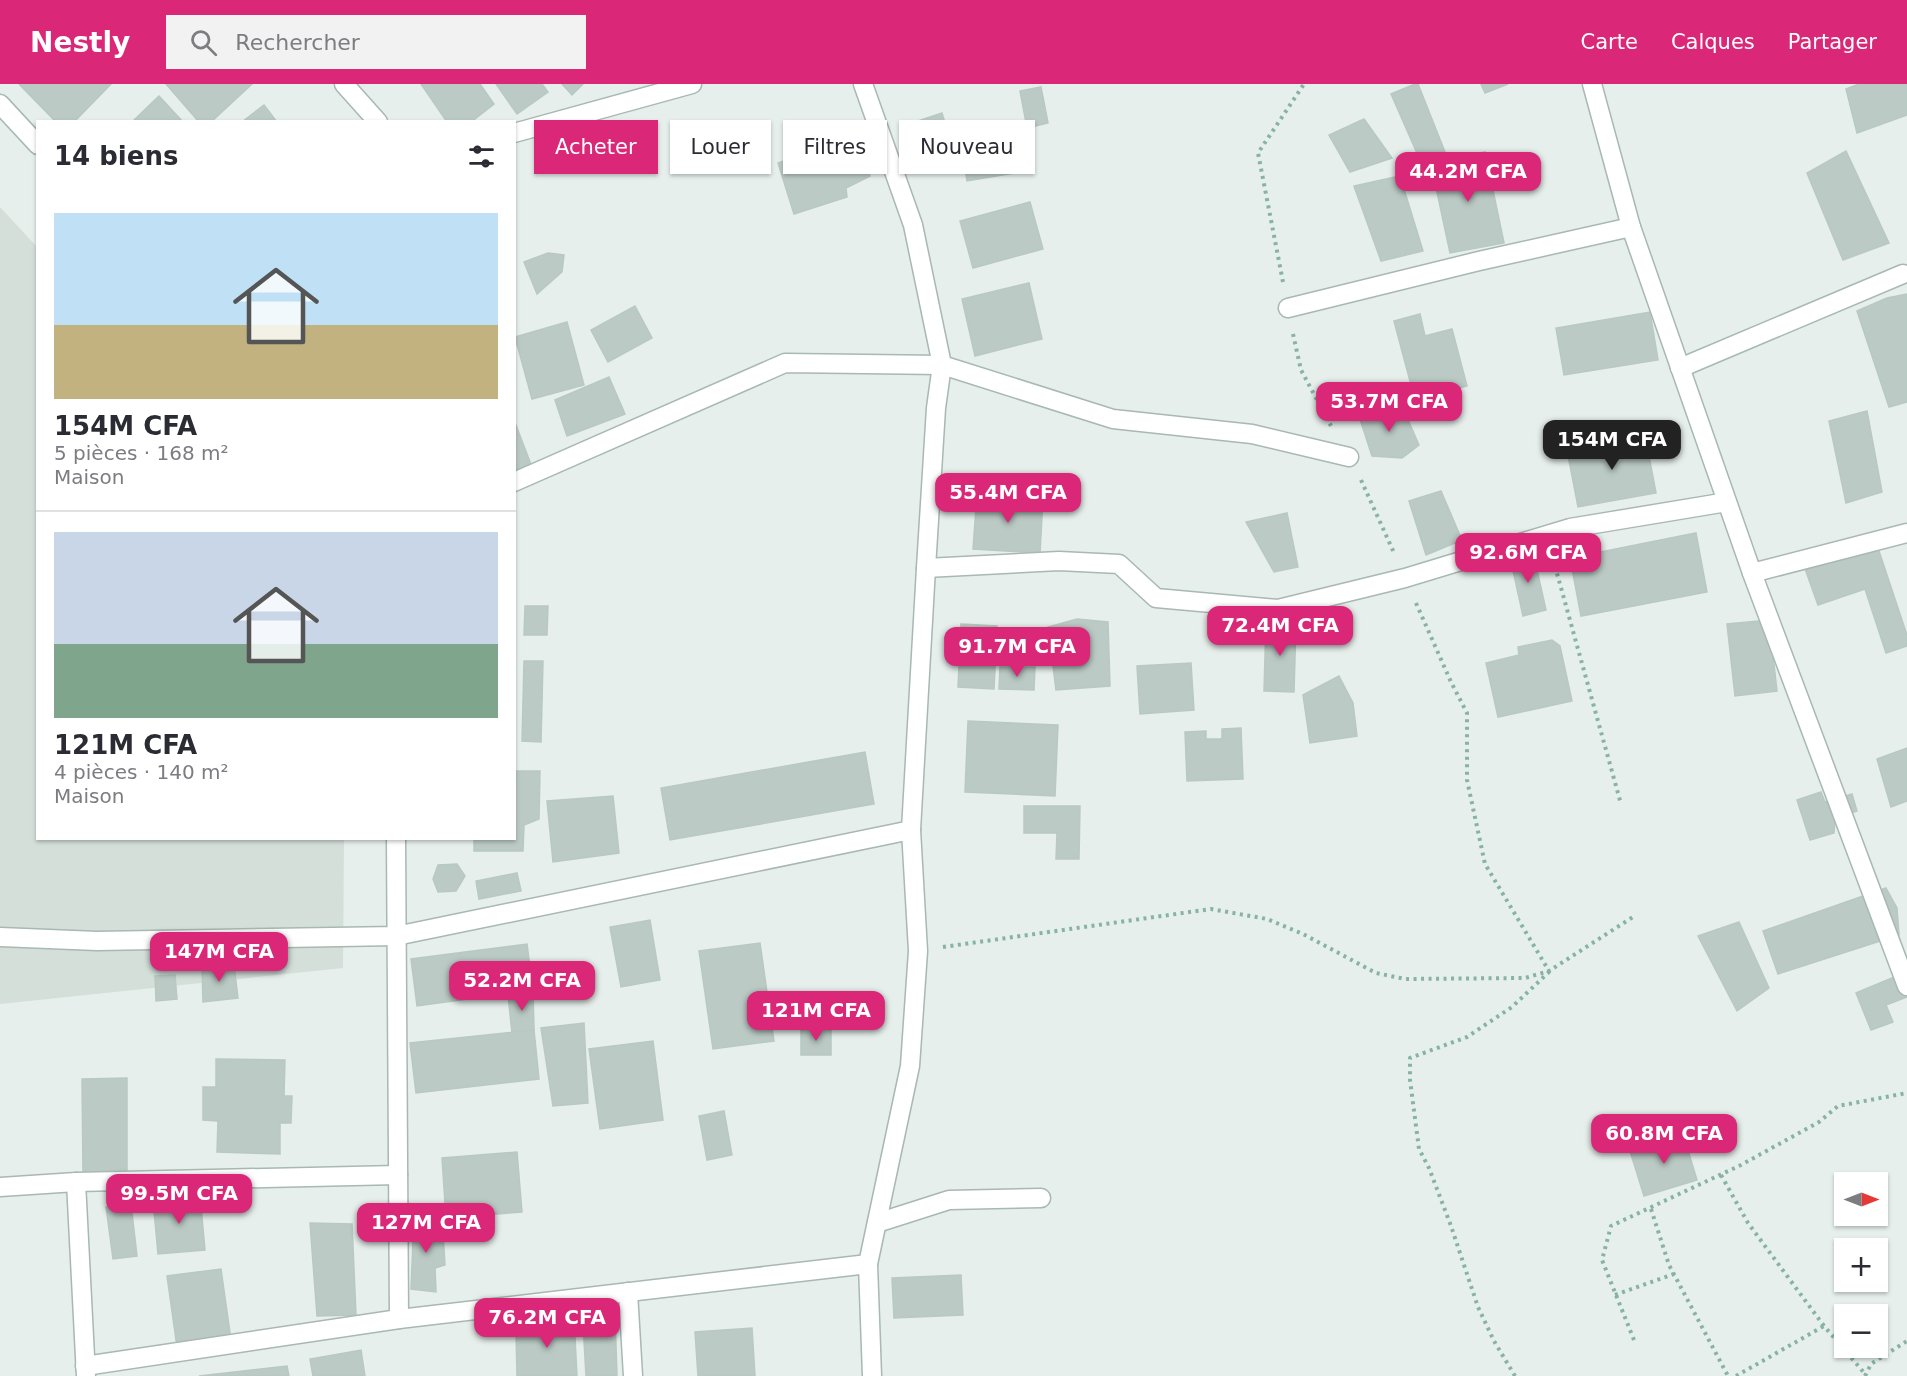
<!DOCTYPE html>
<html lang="fr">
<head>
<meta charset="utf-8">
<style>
	:root { --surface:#fff; --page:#f2f2f3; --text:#2b2b33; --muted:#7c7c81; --line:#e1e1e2; --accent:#db2777 }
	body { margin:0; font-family:"DejaVu Sans",sans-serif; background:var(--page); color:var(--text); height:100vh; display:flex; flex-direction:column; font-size:22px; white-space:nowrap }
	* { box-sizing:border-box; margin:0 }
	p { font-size:20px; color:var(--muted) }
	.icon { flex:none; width:33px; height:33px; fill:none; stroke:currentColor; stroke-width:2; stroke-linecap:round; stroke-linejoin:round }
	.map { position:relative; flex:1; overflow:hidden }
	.panel { position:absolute; left:36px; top:36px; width:480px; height:720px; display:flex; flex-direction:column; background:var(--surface); border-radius:0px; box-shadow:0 2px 4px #0004 }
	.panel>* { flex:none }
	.banner { position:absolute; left:534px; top:36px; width:570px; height:54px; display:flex; gap:12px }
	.needle { width:39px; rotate:90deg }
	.controls { position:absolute; left:1834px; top:1088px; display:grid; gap:12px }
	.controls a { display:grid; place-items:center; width:54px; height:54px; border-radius:0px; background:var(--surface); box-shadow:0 2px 4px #0004; font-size:30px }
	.price { position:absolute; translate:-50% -51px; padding:0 14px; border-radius:12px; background:var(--accent); color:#fff; font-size:20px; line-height:39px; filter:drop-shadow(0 2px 3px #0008) }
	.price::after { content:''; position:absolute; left:50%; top:36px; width:18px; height:14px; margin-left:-9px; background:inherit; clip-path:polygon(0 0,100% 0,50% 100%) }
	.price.on { background:#222; color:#fff }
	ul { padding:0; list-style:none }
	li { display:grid; align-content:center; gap:12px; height:318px; padding:0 18px }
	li+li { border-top:2px solid var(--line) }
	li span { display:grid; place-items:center; height:186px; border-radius:0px; color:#555 }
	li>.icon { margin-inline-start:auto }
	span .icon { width:108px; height:108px; fill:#fffc; stroke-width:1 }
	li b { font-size:26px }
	h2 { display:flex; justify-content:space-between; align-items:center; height:72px; padding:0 18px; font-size:26px }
	.tag { padding:0 21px; border-radius:0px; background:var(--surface); box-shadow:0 2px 4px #0004; font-size:21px; line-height:54px }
	.tag.on { background:var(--accent); color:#fff }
	header { display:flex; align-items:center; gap:36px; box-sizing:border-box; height:84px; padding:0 30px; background:var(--accent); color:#fff }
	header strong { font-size:28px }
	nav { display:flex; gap:33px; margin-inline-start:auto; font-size:21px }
	.search { width:420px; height:54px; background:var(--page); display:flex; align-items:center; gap:15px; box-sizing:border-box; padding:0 21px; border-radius:0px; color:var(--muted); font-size:22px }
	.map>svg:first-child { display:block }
</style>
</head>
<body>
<header>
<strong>Nestly</strong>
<div class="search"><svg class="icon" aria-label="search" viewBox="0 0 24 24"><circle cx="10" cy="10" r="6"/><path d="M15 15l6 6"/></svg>Rechercher</div>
<nav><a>Carte</a><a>Calques</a><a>Partager</a></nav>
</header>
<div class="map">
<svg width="1907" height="1292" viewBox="0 0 1907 1292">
	<rect width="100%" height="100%" fill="#e6efeb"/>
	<path fill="#d4dfda" d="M0,123L37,163L38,754L344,755L343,884L0,920Z"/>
	<g fill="#bbcac4" stroke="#b8c9c2" stroke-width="1.5">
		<path d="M19,0H111L74,38H56Z"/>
		<path d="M166,0H252L211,38H199Z"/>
		<path d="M421,0H480L494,20L471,38H447Z"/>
		<path d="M496,0H542L548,8L517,30Z"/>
		<path d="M562,0H583L572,11Z"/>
		<path d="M1415,0H1418L1445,68L1420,76L1391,10Z"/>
		<path d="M1481,0H1508L1485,9Z"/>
		<path d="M1859,0H1907V31L1857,49L1846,5Z"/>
		<path d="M1041,3L1048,39L1027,44L1020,7Z"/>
		<path d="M159,12L183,38H132Z"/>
		<path d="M264,21L277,38H242Z"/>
		<path d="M942,29L953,66L926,74L915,38Z"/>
		<path d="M1364,35L1392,74L1350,88L1329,51Z"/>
		<path d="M1024,37L1033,86L967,97L959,48Z"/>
		<path d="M853,42L870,92L846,104L847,113L794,130L778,79L826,62L822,51Z"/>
		<path d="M1846,67L1889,159L1843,176L1807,89Z"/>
		<path d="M1485,68L1504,159L1450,169L1431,80Z"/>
		<path d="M1400,92L1423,167L1381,177L1354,102Z"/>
		<path d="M1030,118L1043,165L973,184L960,137Z"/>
		<path d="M548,169L564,171L562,188L537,210L524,178Z"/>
		<path d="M1029,199L1042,255L975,272L962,215Z"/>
		<path d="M1907,210V318L1889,323L1857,227L1887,214Z"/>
		<path d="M635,222L652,254L608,278L591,246Z"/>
		<path d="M1650,228L1658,276L1564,291L1556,244Z"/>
		<path d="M1420,230L1425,252L1452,245L1467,302L1415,316L1394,237Z"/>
		<path d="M567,238L584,301L532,315L515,253Z"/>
		<path d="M609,293L625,330L567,352L555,316Z"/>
		<path d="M1401,320L1419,361L1402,374L1372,372L1359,332Z"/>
		<path d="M1867,327L1882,408L1846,419L1829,337Z"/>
		<path d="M514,336L532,383L514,390Z"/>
		<path d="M1645,351L1656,409L1578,423L1567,366Z"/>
		<path d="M1441,407L1462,456L1426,471L1409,417Z"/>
		<path d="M977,410L1043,414L1040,469L973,465Z"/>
		<path d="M1287,429L1298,483L1274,488L1246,438Z"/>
		<path d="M1696,449L1707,508L1581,532L1570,474Z"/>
		<path d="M1876,458L1907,551V562L1886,569L1865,505L1818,521L1804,482Z"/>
		<path d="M1533,468L1546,526L1523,532L1510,473Z"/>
		<path d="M525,522H548L547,551H524Z"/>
		<path d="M1077,535L1108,538L1110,602L1056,606L1048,543Z"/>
		<path d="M1769,536L1777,607L1735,612L1727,540Z"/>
		<path d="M1266,538H1296L1294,608L1264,607Z"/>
		<path d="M961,540L997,542L994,605L958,603Z"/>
		<path d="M1552,556L1560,562L1572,617L1498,633L1486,579L1519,571L1518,563Z"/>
		<path d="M524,577H543L541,658L522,657Z"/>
		<path d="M1191,579L1194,626L1140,630L1137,582Z"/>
		<path d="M1000,583H1035L1034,606L999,605Z"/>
		<path d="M1339,592L1353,619L1357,652L1310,659L1303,611Z"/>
		<path d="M968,637L1058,641L1055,712L965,708Z"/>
		<path d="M1241,644L1243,695L1187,697L1185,648L1206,647V655H1222V645Z"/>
		<path d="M1907,664V717L1891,723L1877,675Z"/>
		<path d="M865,668L874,720L670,756L661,704Z"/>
		<path d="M514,687H540L539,735L524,741L523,767H474V754H514Z"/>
		<path d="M1821,708L1825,718L1852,710L1857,727L1835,734L1834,749L1810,756L1797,716Z"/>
		<path d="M613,712L619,769L553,778L547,717Z"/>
		<path d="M1024,722H1080L1079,775H1056L1057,749H1024Z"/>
		<path d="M457,780L465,792L456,807L438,808L433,795L438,781Z"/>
		<path d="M517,789L521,807L479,815L476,797Z"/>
		<path d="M1886,804L1897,824L1899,851L1778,890L1763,847Z"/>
		<path d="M650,836L660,896L621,903L610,843Z"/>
		<path d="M1739,838L1769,904L1737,927L1698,852Z"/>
		<path d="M760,859L774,957L713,965L699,867Z"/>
		<path d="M527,860L533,906L417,922L411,875Z"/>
		<path d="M202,881H234L238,914L203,918Z"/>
		<path d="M1906,888L1907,913L1886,921L1893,938L1871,946L1856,909Z"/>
		<path d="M175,891L177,915L156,917L155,892Z"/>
		<path d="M533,906L534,946L512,949L508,911Z"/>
		<path d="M584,939L588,1019L553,1022L541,944Z"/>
		<path d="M534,946L539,995L416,1009L410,959Z"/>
		<rect x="801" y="946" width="30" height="25"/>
		<path d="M653,957L663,1036L600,1045L589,965Z"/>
		<path d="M216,975L285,976L284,1012H292L291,1039H280V1070L217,1068L218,1037L203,1036V1003H216Z"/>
		<path d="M127,994V1090H83L82,995Z"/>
		<path d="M724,1027L732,1071L707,1076L699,1032Z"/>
		<path d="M1683,1050L1697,1096L1644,1112L1630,1067Z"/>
		<path d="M517,1068L522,1128L446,1134L442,1074Z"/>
		<path d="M200,1112L205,1166L158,1170L153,1116Z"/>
		<path d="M131,1120L137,1172L113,1175L106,1123Z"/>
		<path d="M434,1130L435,1150H443L445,1181L435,1184L436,1208L411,1205L414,1133Z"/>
		<path d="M310,1139L352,1140L356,1231L317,1232Z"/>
		<path d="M221,1185L231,1256L177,1263L167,1192Z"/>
		<path d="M961,1191L963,1231L894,1234L892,1194Z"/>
		<path d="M615,1232L617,1292H586L583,1239Z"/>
		<path d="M574,1235L577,1292H517L516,1248L539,1237Z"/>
		<path d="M752,1244L755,1292H698L695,1248Z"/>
		<path d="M361,1266L365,1292H313L310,1275Z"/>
		<path d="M287,1282L289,1292H199Z"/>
	</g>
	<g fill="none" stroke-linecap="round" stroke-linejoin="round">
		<defs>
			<g id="minor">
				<path d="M344,0L378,38"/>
				<path d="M863,0L913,141L942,281L936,324L926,484L911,746"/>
				<path d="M1592,0L1631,143L1752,489L1907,902"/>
				<path d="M0,20L38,61"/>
				<path d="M514,49L692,0"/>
				<path d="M1288,224L1479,177L1631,143"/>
				<path d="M1680,284L1903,190"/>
				<path d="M514,398L785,279L942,281L1113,335L1252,350L1349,373"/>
				<path d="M926,484L1059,477L1119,480L1156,514L1278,525L1405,494L1570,444L1727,418"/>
				<path d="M1752,489L1907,449"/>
				<path d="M396,754L399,1235"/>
				<path d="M0,853L97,857L396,852L911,746L918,867L910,982L868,1180L872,1292"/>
				<path d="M76,1098L86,1292"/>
				<path d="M0,1103L76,1098L398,1091"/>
				<path d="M877,1139L949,1116L1041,1114"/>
				<path d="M628,1208L633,1292"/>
				<path d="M85,1282L399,1235L868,1180"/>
			</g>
		</defs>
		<use href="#minor" stroke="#a8b8b2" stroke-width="21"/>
		<g stroke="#86b3a5" stroke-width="4" stroke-dasharray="3 4.5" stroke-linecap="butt">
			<path d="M1283,198L1258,69L1304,0"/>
			<path d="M1293,250L1301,286L1331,342"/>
			<path d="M1361,396L1395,471"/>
			<path d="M1553,475L1621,720"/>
			<path d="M1416,519L1451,598L1467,629V696L1485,780L1549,887"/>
			<path d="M943,863L1211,825L1267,835L1303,850L1376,889L1405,895L1525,894L1549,887L1636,831"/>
			<path d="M1721,1091L1748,1139L1824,1242L1866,1291"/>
			<path d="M1651,1125L1669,1181L1728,1292"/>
			<path d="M1615,1211L1674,1190"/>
			<path d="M1634,1256L1602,1176L1611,1142L1741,1081L1819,1038L1838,1022L1907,1009"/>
			<path d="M1515,1292L1494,1257L1478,1223L1451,1142L1429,1084L1419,1065L1410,996V974L1467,953L1512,923L1550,887"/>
			<path d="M1736,1292L1824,1242"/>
			<path d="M1865,1292L1871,1280L1907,1257"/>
		</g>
		<use href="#minor" stroke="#fff" stroke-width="18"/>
	</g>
</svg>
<div class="controls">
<a><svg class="needle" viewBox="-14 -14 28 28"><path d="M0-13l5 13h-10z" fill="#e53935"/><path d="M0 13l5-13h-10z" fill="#7c7c81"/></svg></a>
<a>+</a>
<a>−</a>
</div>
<b class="price" style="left:1468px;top:119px">44.2M CFA</b>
<b class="price" style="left:1389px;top:349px">53.7M CFA</b>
<b class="price on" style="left:1612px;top:387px">154M CFA</b>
<b class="price" style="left:1008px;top:440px">55.4M CFA</b>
<b class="price" style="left:1528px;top:500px">92.6M CFA</b>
<b class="price" style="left:1280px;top:573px">72.4M CFA</b>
<b class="price" style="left:1017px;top:594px">91.7M CFA</b>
<b class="price" style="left:219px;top:899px">147M CFA</b>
<b class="price" style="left:522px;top:928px">52.2M CFA</b>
<b class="price" style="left:816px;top:958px">121M CFA</b>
<b class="price" style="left:1664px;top:1081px">60.8M CFA</b>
<b class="price" style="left:179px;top:1141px">99.5M CFA</b>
<b class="price" style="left:426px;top:1170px">127M CFA</b>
<b class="price" style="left:547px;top:1265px">76.2M CFA</b>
<div class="banner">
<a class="tag on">Acheter</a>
<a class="tag">Louer</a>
<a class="tag">Filtres</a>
<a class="tag">Nouveau</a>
</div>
<section class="panel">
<h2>14 biens<svg class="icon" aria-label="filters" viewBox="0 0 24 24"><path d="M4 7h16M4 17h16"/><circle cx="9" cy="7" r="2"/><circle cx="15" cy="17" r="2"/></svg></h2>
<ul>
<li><span style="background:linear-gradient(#bfe0f5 60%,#c2b280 0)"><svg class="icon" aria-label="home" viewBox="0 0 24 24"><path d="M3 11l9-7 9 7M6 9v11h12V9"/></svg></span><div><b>154M CFA</b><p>5 pièces · 168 m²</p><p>Maison</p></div></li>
<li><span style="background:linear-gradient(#c9d6e8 60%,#7fa58c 0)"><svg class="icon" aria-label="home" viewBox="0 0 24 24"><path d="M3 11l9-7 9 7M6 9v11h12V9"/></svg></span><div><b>121M CFA</b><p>4 pièces · 140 m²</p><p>Maison</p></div></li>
</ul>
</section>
</div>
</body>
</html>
